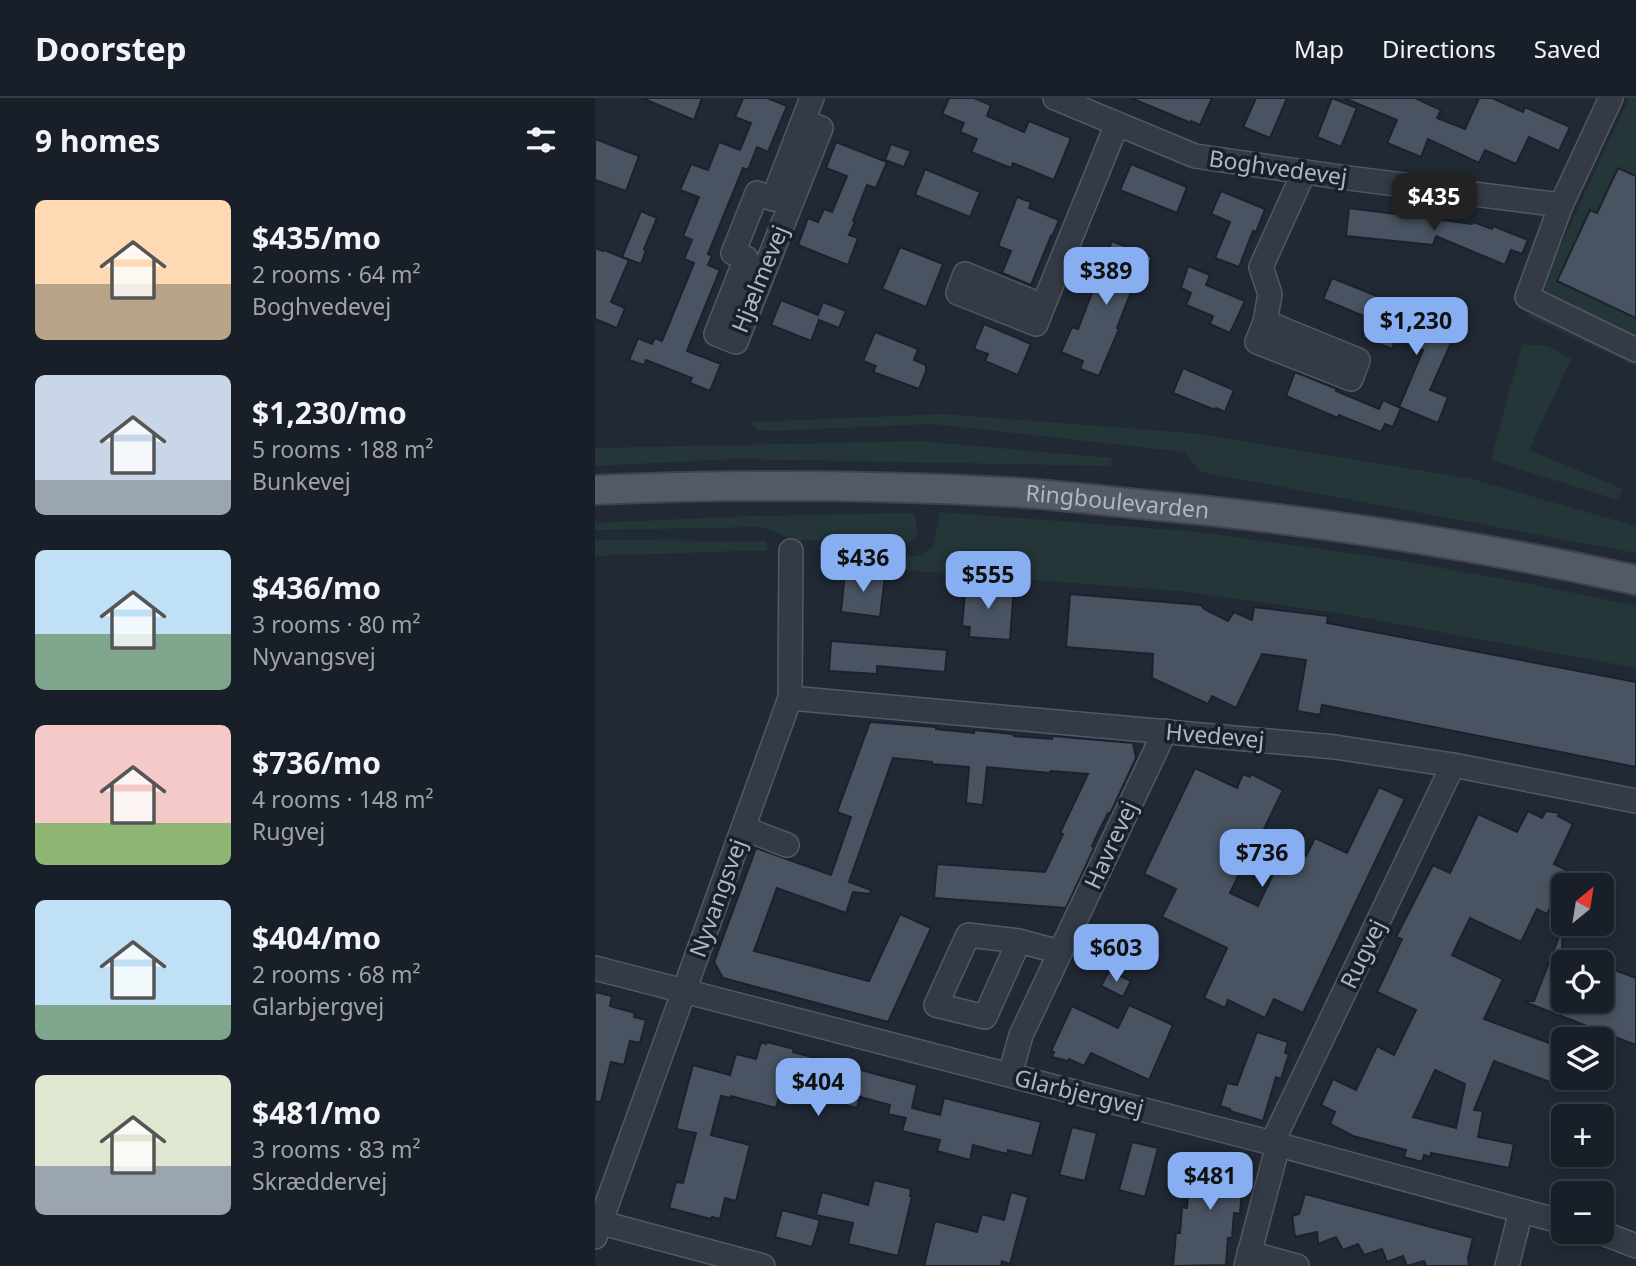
<!DOCTYPE html>
<html lang="en">
<head>
<meta charset="utf-8">
<style>
	:root { --surface:#191f28; --page:#222730; --text:#f1f3f6; --muted:#9fa2a8; --line:#373d45; --accent:#86aef0 }
	body { margin:0; font-family:"Noto Sans",sans-serif; background:var(--page); color:var(--text); height:100vh; display:flex; flex-direction:column; font-size:26px; white-space:nowrap }
	* { box-sizing:border-box; margin:0 }
	p { font-size:23px; color:var(--muted) }
	.icon { flex:none; width:38px; height:38px; fill:none; stroke:currentColor; stroke-width:2; stroke-linecap:round; stroke-linejoin:round }
	.map { position:relative; flex:1; overflow:hidden }
	.panel { display:flex; flex-direction:column; background:var(--surface); width:595px }
	.panel>* { flex:none }
	.needle { width:46px; rotate:30deg }
	.buttons { position:absolute; left:956px; top:775px; display:grid; gap:14px }
	.buttons a { display:grid; place-items:center; width:63px; height:63px; border-radius:10px; background:var(--surface); box-shadow:0 4px 10px #0003,0 0 0 2px var(--line); font-size:35px }
	.price { position:absolute; translate:-50% -60px; padding:0 16px; border-radius:14px; background:var(--accent); color:#111; font-size:23px; line-height:46px; filter:drop-shadow(0 2px 4px #0008) }
	.price::after { content:''; position:absolute; left:50%; top:42px; width:21px; height:16px; margin-left:-10px; background:inherit; clip-path:polygon(0 0,100% 0,50% 100%) }
	.price.selected { background:#222; color:#fff }
	ul { padding:0; list-style:none }
	li { display:flex; align-items:center; gap:21px; height:175px; padding:0 35px }
	li span { display:grid; place-items:center; flex:none; width:196px; height:140px; border-radius:10px; color:#555 }
	li>.icon { margin-inline-start:auto }
	span .icon { width:84px; height:84px; fill:#fffc; stroke-width:1 }
	li b { font-size:30px }
	h2 { display:flex; justify-content:space-between; align-items:center; height:84px; padding:0 35px; font-size:30px }
	header { display:flex; align-items:center; gap:42px; box-sizing:border-box; height:98px; padding:0 35px; background:var(--surface); border-bottom:2px solid var(--line) }
	header strong { font-size:33px }
	nav { display:flex; gap:38px; margin-inline-start:auto; font-size:24px }
	main { display:flex; flex:1; min-height:0 }
	.map>svg:first-child { display:block }
</style>
</head>
<body>
<header>
<strong>Doorstep</strong>
<nav><a>Map</a><a>Directions</a><a>Saved</a></nav>
</header>
<main>
<section class="panel">
<h2>9 homes<svg class="icon" aria-label="filters" viewBox="0 0 24 24"><path d="M4 7h16M4 17h16"/><circle cx="9" cy="7" r="2"/><circle cx="15" cy="17" r="2"/></svg></h2>
<ul>
<li><span style="background:linear-gradient(#ffd9b3 60%,#b9a48a 0)"><svg class="icon" aria-label="home" viewBox="0 0 24 24"><path d="M3 11l9-7 9 7M6 9v11h12V9"/></svg></span><div><b>$435/mo</b><p>2 rooms · 64 m²</p><p>Boghvedevej</p></div></li>
<li><span style="background:linear-gradient(#c9d6e8 75%,#9aa5b1 0)"><svg class="icon" aria-label="home" viewBox="0 0 24 24"><path d="M3 11l9-7 9 7M6 9v11h12V9"/></svg></span><div><b>$1,230/mo</b><p>5 rooms · 188 m²</p><p>Bunkevej</p></div></li>
<li><span style="background:linear-gradient(#bfe0f5 60%,#7fa58c 0)"><svg class="icon" aria-label="home" viewBox="0 0 24 24"><path d="M3 11l9-7 9 7M6 9v11h12V9"/></svg></span><div><b>$436/mo</b><p>3 rooms · 80 m²</p><p>Nyvangsvej</p></div></li>
<li><span style="background:linear-gradient(#f6c9c9 70%,#8fb573 0)"><svg class="icon" aria-label="home" viewBox="0 0 24 24"><path d="M3 11l9-7 9 7M6 9v11h12V9"/></svg></span><div><b>$736/mo</b><p>4 rooms · 148 m²</p><p>Rugvej</p></div></li>
<li><span style="background:linear-gradient(#bfe0f5 75%,#7fa58c 0)"><svg class="icon" aria-label="home" viewBox="0 0 24 24"><path d="M3 11l9-7 9 7M6 9v11h12V9"/></svg></span><div><b>$404/mo</b><p>2 rooms · 68 m²</p><p>Glarbjergvej</p></div></li>
<li><span style="background:linear-gradient(#dfe7d0 65%,#9aa5b1 0)"><svg class="icon" aria-label="home" viewBox="0 0 24 24"><path d="M3 11l9-7 9 7M6 9v11h12V9"/></svg></span><div><b>$481/mo</b><p>3 rooms · 83 m²</p><p>Skræddervej</p></div></li>
</ul>
</section>
<div class="map">
<svg width="1041" height="1168" viewBox="0 0 1041 1168">
	<rect width="100%" height="100%" fill="#212935"/>
	<g fill="#243637">
		<path d="M1034,0H1041V268L933,218Z"/>
		<path d="M927,246L953,248L976,261L934,352L1028,391L1023,402L896,362Z"/>
		<path d="M348,316L597,335L873,380L1041,428V455L606,374L589,354L337,326L176,333L162,332L156,324Z"/>
		<path d="M325,343L517,360L516,368L140,361L0,368V350Z"/>
		<path d="M345,414L604,434L790,460L936,486L1041,508V570L737,514L583,493L293,471L222,461L323,458L338,449Z"/>
		<path d="M319,415L323,437L315,444L199,442L167,429L0,432V425L155,418Z"/>
		<path d="M0,442L171,443L173,452L0,458Z"/>
	</g>
	<g fill="#495361" stroke="#1c222c" stroke-width="2" fill-rule="evenodd">
		<path d="M47,0H107L99,22Z"/>
		<path d="M148,0H172L192,8L173,54L162,49L153,72L148,70L113,156L117,158L113,167L125,172L92,253L126,266L115,293L95,285L97,280L51,262L49,267L34,262L43,240L57,246L60,240L67,243L99,165L89,161L97,142L88,138L104,99L85,92L96,66L113,72L124,44L145,52L156,25L140,19Z"/>
		<path d="M354,0H379L396,7L392,18L429,34L434,23L476,40L459,82L418,65L416,70L376,54L382,41L365,34L369,25L347,16Z"/>
		<path d="M536,0H617L605,27L596,23V25Z"/>
		<path d="M661,0H692L675,40L648,29Z"/>
		<path d="M737,0L762,10L746,49L722,39Z"/>
		<path d="M749,0H820L846,12L842,20L870,31L884,0H897L928,14L930,9L975,29L964,53L934,39L921,66L890,52L884,65L833,41L826,59L792,45L802,22Z"/>
		<path d="M0,41L44,58L31,93L0,82Z"/>
		<path d="M241,44L292,64L281,90L272,87L258,123L260,124L254,137L263,140L253,167L203,147L213,120L223,124L229,111L237,114L252,78L231,70Z"/>
		<path d="M296,46L316,53L309,69L290,62Z"/>
		<path d="M536,66L592,89L582,115L525,92Z"/>
		<path d="M1023,70L1041,78V220L962,183L995,112L1002,115Z"/>
		<path d="M330,71L385,94L375,119L320,97Z"/>
		<path d="M626,93L670,111L661,134L658,133L644,169L620,160L635,124L616,116Z"/>
		<path d="M422,99L436,104L434,110L464,122L457,139L456,138L436,187L407,175L416,153L403,148Z"/>
		<path d="M754,110L877,126L878,124L897,131L898,128L933,142L927,156L916,152L910,167L841,138L838,147L751,138Z"/>
		<path d="M46,113L62,120L49,151L51,152L46,166L27,159Z"/>
		<path d="M517,143L557,159L547,184L541,181L522,230L524,231L504,278L485,271L488,263L466,254L477,229L483,231Z"/>
		<path d="M305,149L348,166L331,209L287,191Z"/>
		<path d="M0,150L8,153L9,152L34,162L16,204L30,210L22,230L0,221Z"/>
		<path d="M593,168L615,177L611,187L650,203L635,235L615,226L618,218L591,207L596,195L586,190Z"/>
		<path d="M737,180L782,198L773,220L728,201Z"/>
		<path d="M186,202L223,217L228,204L251,213L244,230L224,222L216,243L176,227Z"/>
		<path d="M778,212L804,222L808,213L861,234L835,292L853,299L843,325L804,309L828,252L801,241L797,251L767,239Z"/>
		<path d="M389,226L436,246L423,277L390,263L393,256L379,251Z"/>
		<path d="M280,234L323,251L319,262L331,267V273L324,291L278,274L281,268L268,263Z"/>
		<path d="M588,270L639,292L630,314L621,310L620,312L578,295Z"/>
		<path d="M700,274L742,291L741,293L784,311L788,302L806,310L798,329L790,326L786,334L744,317L743,320L691,298Z"/>
		<path d="M250,474L290,478L285,519L246,514Z"/>
		<path d="M371,484L419,489L415,542L374,539L375,529L367,528Z"/>
		<path d="M475,496L606,507L609,511L633,523L639,514L657,522L659,509L733,518L732,525L1041,584V669L727,607L725,617L702,613L711,562L667,556L641,610L617,598L613,606L557,580L558,556L471,549Z"/>
		<path d="M236,543L352,552L350,574L282,568V576L234,573Z"/>
		<path d="M275,624L341,629V631L379,635V632L418,636L419,638L457,641V638L538,645L541,660L515,716L513,715L503,735L497,748L499,750L471,810L339,800L342,766L450,774L468,736L465,735L493,676L456,673L455,675L392,669L388,707L371,705L374,669L337,666V664L298,660L254,784L276,792L275,796L258,794L251,815L182,790L159,853L274,883L305,816L336,830L293,924L128,880L119,864L161,750L236,777L256,719L242,714Z"/>
		<path d="M600,670L642,690L648,676L655,679L656,676L688,692L666,737L711,758L720,740L752,755L784,689L810,701L708,915L679,901L670,920L633,902L630,910L609,900L632,850L567,819L581,791L549,776ZM653,757L681,770L663,808L635,795Z"/>
		<path d="M933,713L947,720L951,713L965,715L963,718L978,726L959,766L973,773L952,816L942,811L926,844L875,820L857,857L908,881L889,921L968,950V989L899,963L879,1012L888,1013L883,1039L919,1046L914,1070L836,1055V1059L829,1057L827,1064L809,1059L811,1052L758,1038L735,1026L740,1014L726,1007L738,981L761,992L782,948L799,957L821,912L782,894L807,841L801,839L838,767L855,775L883,716L922,734ZM840,972L870,986L861,1030L818,1019Z"/>
		<path d="M967,831L968,903H1006V867L1041,880V947L930,904V903H939Z"/>
		<path d="M514,873L536,883L528,899L506,888Z"/>
		<path d="M0,894L17,898L15,908L40,915L39,919L51,922L45,945L35,943L29,967L16,964L6,1004L0,1003Z"/>
		<path d="M534,907L578,927L554,982L496,955L489,968L474,961L473,963L457,959L459,954L456,953L477,908L523,930Z"/>
		<path d="M662,934L693,944L690,955L694,956L686,981L681,979L668,1023L635,1013V1011L625,1008L632,985L642,987Z"/>
		<path d="M166,944L171,946L172,944L199,951L198,954L322,987L317,1010L345,1017L349,1000L446,1024L437,1058L413,1052L412,1056L378,1047L375,1062L342,1053L345,1042L307,1033L311,1020L293,1016L295,1007L265,999L262,1010L189,991L186,999H184L181,1010L136,998V1000L126,998L116,1037L155,1047L141,1103L130,1100L125,1121L117,1119L116,1121L74,1110L81,1084L88,1085L101,1035L81,1031L98,967L135,977L141,956L161,961Z"/>
		<path d="M477,1029L502,1035L490,1083L464,1077Z"/>
		<path d="M537,1044L563,1050L550,1099L524,1092Z"/>
		<path d="M601,1057L635,1060V1062L654,1064L652,1090L647,1089L645,1116L639,1115L637,1140H633L631,1167L578,1168L581,1135H585L587,1109L592,1110L594,1084H599Z"/>
		<path d="M279,1082L316,1091L315,1098H317L303,1158L253,1146L258,1125L221,1117L227,1094L273,1107Z"/>
		<path d="M416,1094L433,1099L415,1166L407,1163L406,1168H329L340,1123L382,1134L387,1116L409,1122Z"/>
		<path d="M710,1096L878,1140L873,1160L874,1168H831L829,1163L812,1168L808,1158L792,1164L787,1151L769,1157L763,1146L748,1152L741,1139L723,1146L722,1134L700,1139L697,1118L704,1116Z"/>
		<path d="M187,1112L225,1122L217,1149L180,1139Z"/>
	</g>
	<g fill="none" stroke-linecap="round" stroke-linejoin="round">
		<defs>
			<g id="minor">
				<path d="M460,0L600,58L738,78L966,107L1016,0"/>
				<path d="M208,23L178,101L162,95L138,155L151,160L121,236L141,244L226,30L208,23L217,0"/>
				<path d="M966,107L932,199L1041,252"/>
				<path d="M448,208L370,176L363,195L441,226L448,208L522,26"/>
				<path d="M670,224L662,244L756,281L763,262L670,224L675,196L666,169L709,74"/>
				<path d="M195,600L740,649L858,667L1041,703"/>
				<path d="M148,730L192,747"/>
				<path d="M424,843L390,919L341,907L373,837L424,843L465,854"/>
				<path d="M0,870L677,1045L968,1124"/>
				<path d="M415,977L426,937L570,633"/>
				<path d="M677,1045L858,667"/>
				<path d="M0,1123L168,1168"/>
				<path d="M1005,1134L1041,1148"/>
				<path d="M0,1139L195,600L196,453"/>
				<path d="M654,1155L702,1168"/>
				<path d="M651,1168L683,1047"/>
				<path d="M912,1168L926,1113"/>
			</g>
			<g id="major">
				<path id="s1" d="M0,392C137,386 275,387 413,394C457,396 501,402 544,406C712,421 877,446 1041,482"/>
			</g>
		</defs>
		<use href="#minor" stroke="#525964" stroke-width="26"/>
		<use href="#major" stroke="#3e444f" stroke-width="32"/>
		<use href="#minor" stroke="#343b46" stroke-width="23"/>
		<use href="#major" stroke="#525a66" stroke-width="28"/>
	</g>
	<g text-anchor="middle" stroke-width="7" stroke-linejoin="round" paint-order="stroke">
		<g font-size="23" fill="#aeb6c3" stroke="#1a202a">
			<text transform="translate(683 70) rotate(8)" y="8">Boghvedevej</text>
			<text transform="translate(165 181) rotate(-68)" y="8">Hjælmevej</text>
			<text dy="8" stroke="none"><textPath href="#s1" startOffset="523">Ringboulevarden</textPath></text>
			<text transform="translate(620 638) rotate(5)" y="8">Hvedevej</text>
			<text transform="translate(516 747) rotate(-65)" y="8">Havrevej</text>
			<text transform="translate(123 800) rotate(-70)" y="8">Nyvangsvej</text>
			<text transform="translate(768 856) rotate(-64)" y="8">Rugvej</text>
			<text transform="translate(484 995) rotate(14)" y="8">Glarbjergvej</text>
		</g>
	</g>
</svg>
<div class="buttons">
<a><svg class="needle" viewBox="-14 -14 28 28"><path d="M0-13l5 13h-10z" fill="#e53935"/><path d="M0 13l5-13h-10z" fill="#9fa2a8"/></svg></a>
<a><svg class="icon" aria-label="locate" viewBox="0 0 24 24"><circle cx="12" cy="12" r="6"/><path d="M12 2v4M12 18v4M2 12h4M18 12h4"/></svg></a>
<a><svg class="icon" aria-label="layers" viewBox="0 0 24 24"><path d="M12 4l9 5-9 5-9-5zM3 14l9 5 9-5"/></svg></a>
<a>+</a>
<a>−</a>
</div>
<b class="price selected" style="left:839px;top:135px">$435</b>
<b class="price" style="left:511px;top:209px">$389</b>
<b class="price" style="left:821px;top:259px">$1,230</b>
<b class="price" style="left:268px;top:496px">$436</b>
<b class="price" style="left:393px;top:513px">$555</b>
<b class="price" style="left:667px;top:791px">$736</b>
<b class="price" style="left:521px;top:886px">$603</b>
<b class="price" style="left:223px;top:1020px">$404</b>
<b class="price" style="left:615px;top:1114px">$481</b>
</div>
</main>
</body>
</html>
